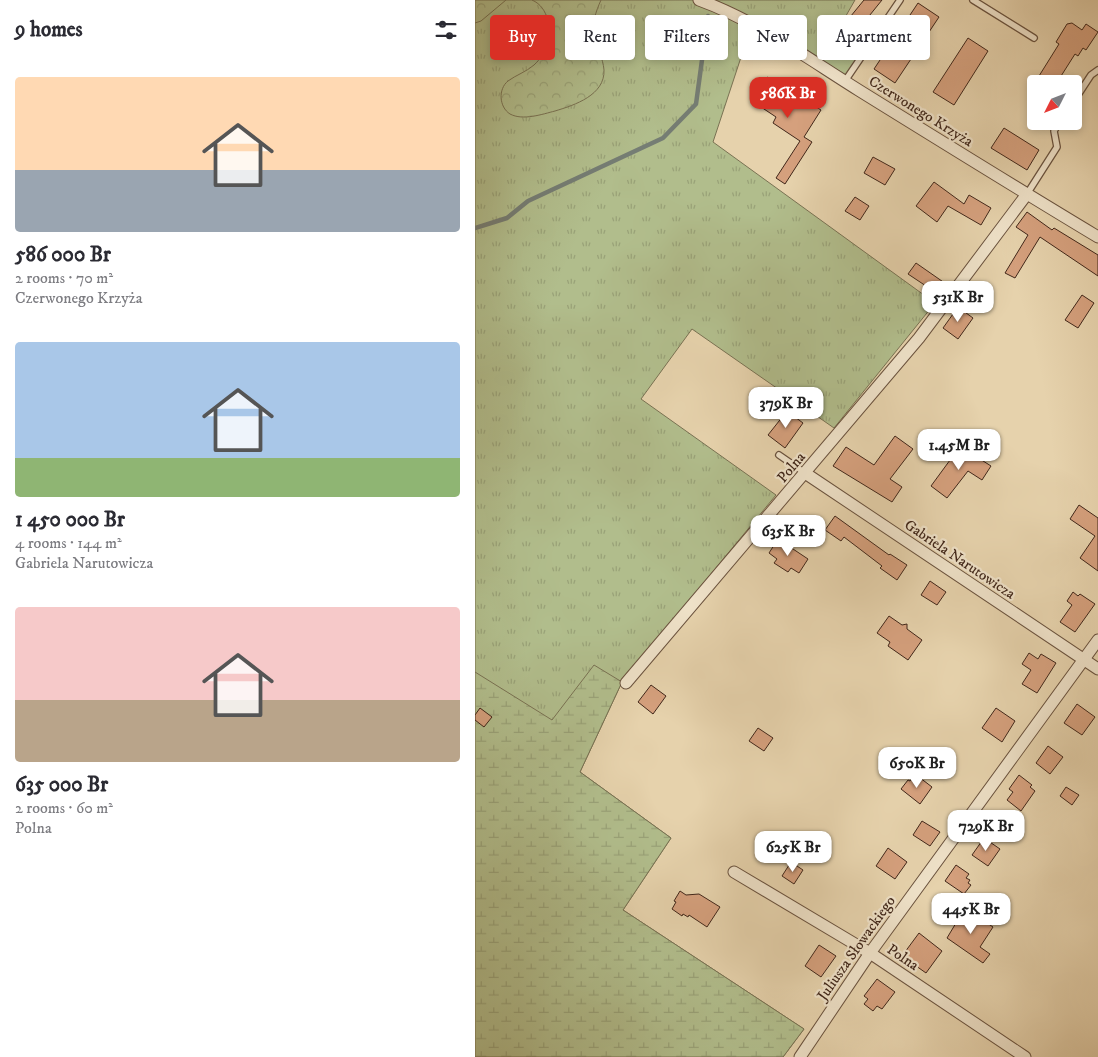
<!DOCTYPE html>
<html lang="en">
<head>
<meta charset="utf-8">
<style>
	:root { --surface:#fff; --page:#f7f7f7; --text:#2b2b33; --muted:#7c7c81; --accent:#d93025 }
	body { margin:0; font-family:"IM FELL DW Pica",serif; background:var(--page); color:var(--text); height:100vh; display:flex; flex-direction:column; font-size:19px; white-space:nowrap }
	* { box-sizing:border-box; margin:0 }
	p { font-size:16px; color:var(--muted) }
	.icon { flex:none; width:28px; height:28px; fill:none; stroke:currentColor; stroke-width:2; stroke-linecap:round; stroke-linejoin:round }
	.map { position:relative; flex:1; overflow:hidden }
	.panel { display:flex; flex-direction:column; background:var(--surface); width:475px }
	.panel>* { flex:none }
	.banner { position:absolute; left:15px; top:15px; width:475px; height:45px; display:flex; gap:10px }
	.needle { width:32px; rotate:228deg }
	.fabs { position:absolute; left:552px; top:75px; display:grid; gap:10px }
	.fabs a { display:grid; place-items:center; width:55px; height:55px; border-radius:5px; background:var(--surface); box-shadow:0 2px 8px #0003; font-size:25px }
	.price { position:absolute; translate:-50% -42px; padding:0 11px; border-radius:10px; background:#fff; color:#222; font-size:16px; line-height:32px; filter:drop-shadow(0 1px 2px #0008) }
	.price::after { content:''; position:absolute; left:50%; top:30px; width:15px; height:11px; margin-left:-8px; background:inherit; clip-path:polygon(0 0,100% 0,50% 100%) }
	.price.selected { background:var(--accent); color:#fff }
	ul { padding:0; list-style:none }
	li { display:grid; align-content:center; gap:10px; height:265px; padding:0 15px }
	li span { display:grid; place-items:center; height:155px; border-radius:5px; color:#555 }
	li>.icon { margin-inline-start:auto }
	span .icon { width:90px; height:90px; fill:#fffc; stroke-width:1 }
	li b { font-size:21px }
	h2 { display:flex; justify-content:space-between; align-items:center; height:60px; padding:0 15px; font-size:21px }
	.chip { padding:0 18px; border-radius:5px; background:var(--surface); box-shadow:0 2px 8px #0003; font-size:18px; line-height:45px }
	.chip.selected { background:var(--accent); color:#fff }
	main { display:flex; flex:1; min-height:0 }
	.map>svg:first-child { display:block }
</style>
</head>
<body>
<main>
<section class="panel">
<h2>9 homes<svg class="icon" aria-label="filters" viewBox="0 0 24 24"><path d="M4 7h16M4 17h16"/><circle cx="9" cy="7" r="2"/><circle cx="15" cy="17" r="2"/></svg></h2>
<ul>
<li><span style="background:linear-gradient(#ffd9b3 60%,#9aa5b1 0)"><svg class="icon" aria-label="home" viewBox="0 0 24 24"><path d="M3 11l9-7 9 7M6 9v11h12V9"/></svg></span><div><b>586 000 Br</b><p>2 rooms · 70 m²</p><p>Czerwonego Krzyża</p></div></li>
<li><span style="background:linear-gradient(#a9c7e8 75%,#8fb573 0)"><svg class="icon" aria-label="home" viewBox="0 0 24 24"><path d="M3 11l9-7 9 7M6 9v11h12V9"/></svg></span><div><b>1 450 000 Br</b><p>4 rooms · 144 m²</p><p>Gabriela Narutowicza</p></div></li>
<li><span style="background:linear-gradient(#f6c9c9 60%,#b9a48a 0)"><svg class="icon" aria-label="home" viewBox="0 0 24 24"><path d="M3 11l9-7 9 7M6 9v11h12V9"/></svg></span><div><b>635 000 Br</b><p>2 rooms · 60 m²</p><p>Polna</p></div></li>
</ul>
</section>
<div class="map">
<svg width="623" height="1057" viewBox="0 0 623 1057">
	<defs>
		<pattern id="grass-tufts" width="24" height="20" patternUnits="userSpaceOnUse" patternTransform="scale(1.25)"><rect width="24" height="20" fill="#b1bd8c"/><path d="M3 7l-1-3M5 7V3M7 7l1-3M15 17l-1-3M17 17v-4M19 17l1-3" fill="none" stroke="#99a278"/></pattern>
		<pattern id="forest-crowns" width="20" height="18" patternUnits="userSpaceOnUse" patternTransform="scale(1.25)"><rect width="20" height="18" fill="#b1bd8c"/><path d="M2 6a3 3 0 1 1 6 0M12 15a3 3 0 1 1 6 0" fill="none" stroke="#99a278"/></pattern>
		<pattern id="wetland-marsh" width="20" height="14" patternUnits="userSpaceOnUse" patternTransform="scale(1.25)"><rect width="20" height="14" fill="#b1bd8c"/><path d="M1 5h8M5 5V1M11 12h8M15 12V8" fill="none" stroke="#99a278"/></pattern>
	</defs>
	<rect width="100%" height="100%" fill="#e6d2ac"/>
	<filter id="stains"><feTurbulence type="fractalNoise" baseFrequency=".004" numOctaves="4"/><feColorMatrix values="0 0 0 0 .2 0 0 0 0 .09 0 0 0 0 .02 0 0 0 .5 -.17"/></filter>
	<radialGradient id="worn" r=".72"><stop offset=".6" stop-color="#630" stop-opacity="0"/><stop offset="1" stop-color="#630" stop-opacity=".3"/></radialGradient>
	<path fill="url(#grass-tufts)" stroke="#797253" d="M0,0H380L364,28L393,51L373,76L278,21L238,142L460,303L359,428L217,329L166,399L301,495L147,682L105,772L196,838L148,910L329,1029L308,1057H0Z"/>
	<g fill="url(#forest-crowns)" stroke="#797253">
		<path d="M0,0H31L6,21L0,23Z"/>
		<path d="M57,0H126C121,11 116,25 119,37C122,48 128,58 129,70C130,95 100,105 80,111C68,114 48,121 35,114C24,107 23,89 33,81C41,75 51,72 59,65C72,53 77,37 73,20C70,11 66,4 57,0Z"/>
	</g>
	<path fill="url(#wetland-marsh)" stroke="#797253" d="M119,665L147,682L105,772L196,838L148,910L329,1029L308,1057H0V672L77,720Z"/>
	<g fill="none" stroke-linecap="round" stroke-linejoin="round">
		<path stroke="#757d74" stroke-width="4.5" d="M0,228L32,218L53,201L188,138L221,104L233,16"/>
	</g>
	<g fill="#d5a07d" stroke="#41271a">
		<path d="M389,0H407L382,31L371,22Z"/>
		<path d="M443,3L464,17L420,83L399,69Z"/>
		<path d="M597,23L607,30L611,24L623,32L611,50L608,48L603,56L600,54L581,84H559L584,44L581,42L592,24Z"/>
		<path d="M493,38L513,51L479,105L458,92Z"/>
		<path d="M292,77L346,110L329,137L337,142L310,184L301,178L325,141L298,123L301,117L277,101Z"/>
		<path d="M529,128L564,150L552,170L516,148Z"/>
		<path d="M398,157L420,169L410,185L389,173Z"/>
		<path d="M459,182L489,204L494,195L516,208L506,225L473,206L462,222L441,206Z"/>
		<path d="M380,197L394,206L385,220L370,211Z"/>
		<path d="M552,212L577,230L579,228L623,255V276L565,237L540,278L530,273L553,235L541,227Z"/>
		<path d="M441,263L474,286L466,296L433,274Z"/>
		<path d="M607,295L619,303L603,328L590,320Z"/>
		<path d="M483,307L498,318L483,339L468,328Z"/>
		<path d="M312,411L328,423L310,448L293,435Z"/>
		<path d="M420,436L438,449L415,479L427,487L417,502L358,466L371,447L399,465Z"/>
		<path d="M483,445L516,466L507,480L493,471L472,498L456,486L478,456L476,455Z"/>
		<path d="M604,505L623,518V571L605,558L620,536L595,519Z"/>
		<path d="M360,516L414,555L415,554L432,565L422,580L405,568L407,566L369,537L366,541L350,530Z"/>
		<path d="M303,539L333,559L324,573L316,568L313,572L299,563L302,559L294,553Z"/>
		<path d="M455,581L471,592L462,605L446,595Z"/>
		<path d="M598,592L603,596L605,594L620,604L600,632L585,622L597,605L592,601Z"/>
		<path d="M414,616L427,625L432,624V629L447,640L433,660L413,646L415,642L402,633Z"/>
		<path d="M554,653L563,659L566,654L581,663L562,693L547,684L556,670L547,664Z"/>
		<path d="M176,685L191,696L178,714L163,702Z"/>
		<path d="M602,704L620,717L607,735L589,723Z"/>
		<path d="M5,708L17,717L9,727L0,720V715Z"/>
		<path d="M521,708L540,721L527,742L507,728Z"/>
		<path d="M283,728L298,738L289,751L274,741Z"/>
		<path d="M573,746L588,757L575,774L561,763Z"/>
		<path d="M440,774L457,787L445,804L426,789L433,780L435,781Z"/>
		<path d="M544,775L557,785L555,787L560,791L546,811L532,800L538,792L534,789Z"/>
		<path d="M591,787L604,795L597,805L585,796Z"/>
		<path d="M447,821L465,832L455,846L438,835Z"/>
		<path d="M509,838L525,849L513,866L497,855Z"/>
		<path d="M413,848L432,862L420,879L401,866Z"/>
		<path d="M316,862L328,870L319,884L307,876Z"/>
		<path d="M481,865L494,874L491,878L495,880L493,883L496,885L489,894L470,881Z"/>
		<path d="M205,891L211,895L224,894L245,907L232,927L214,915L213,917L208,914L207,916L197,909L201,902L199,901Z"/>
		<path d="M490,908L518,927L505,947L515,954L508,963L472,938Z"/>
		<path d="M444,933L467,951L451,973L427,956Z"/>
		<path d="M344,945L361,956L346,977L330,966Z"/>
		<path d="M402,979L420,992L407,1009L402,1006L398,1011L389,1004L393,999L389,996Z"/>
	</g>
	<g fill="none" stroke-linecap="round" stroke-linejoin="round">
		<defs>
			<g id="service">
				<path d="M498,0L559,38"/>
				<path d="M370,81L425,0"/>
				<path d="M599,101L616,75L623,70"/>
				<path d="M552,194L582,147L579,131L585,121"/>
				<path d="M304,455L330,473"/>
			</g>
			<g id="minor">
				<path d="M224,0C282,21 332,58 385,91C464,140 543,189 623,237"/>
				<path d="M330,473L623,669"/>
				<path d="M151,683L444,338L552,194"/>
				<path d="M259,872L395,953L550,1057"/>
				<path d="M325,1057L395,953L623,640"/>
			</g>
		</defs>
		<use href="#service" stroke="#6a523e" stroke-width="8"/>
		<use href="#minor" stroke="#6a523e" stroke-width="13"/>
		<use href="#service" stroke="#efe2c9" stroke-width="5.5"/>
		<use href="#minor" stroke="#efe2c9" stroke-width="11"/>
	</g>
	<g text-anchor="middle" stroke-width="4.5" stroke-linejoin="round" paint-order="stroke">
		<g font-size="15" fill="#41271a" stroke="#efe2c9">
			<text transform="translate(446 111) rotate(32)" y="5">Czerwonego Krzyża</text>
			<text transform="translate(316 467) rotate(-50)" y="5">Polna</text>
			<text transform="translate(485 559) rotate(34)" y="5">Gabriela Narutowicza</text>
			<text transform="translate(381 948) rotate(-55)" y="5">Juliusza Słowackiego</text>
			<text transform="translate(428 957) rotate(34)" y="5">Polna</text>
		</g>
	</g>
	<rect width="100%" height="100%" filter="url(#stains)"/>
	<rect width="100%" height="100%" fill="url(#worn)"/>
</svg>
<div class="fabs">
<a><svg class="needle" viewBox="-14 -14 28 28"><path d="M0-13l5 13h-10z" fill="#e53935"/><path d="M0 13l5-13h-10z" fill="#7c7c81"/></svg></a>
</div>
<b class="price selected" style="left:313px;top:119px">586K Br</b>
<b class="price" style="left:483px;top:323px">531K Br</b>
<b class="price" style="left:311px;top:429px">379K Br</b>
<b class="price" style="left:484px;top:471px">1.45M Br</b>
<b class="price" style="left:313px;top:557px">635K Br</b>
<b class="price" style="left:442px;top:789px">650K Br</b>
<b class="price" style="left:511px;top:852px">729K Br</b>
<b class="price" style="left:318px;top:873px">625K Br</b>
<b class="price" style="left:496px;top:935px">445K Br</b>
<div class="banner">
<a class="chip selected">Buy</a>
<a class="chip">Rent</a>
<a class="chip">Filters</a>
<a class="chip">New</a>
<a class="chip">Apartment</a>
</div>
</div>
</main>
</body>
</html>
